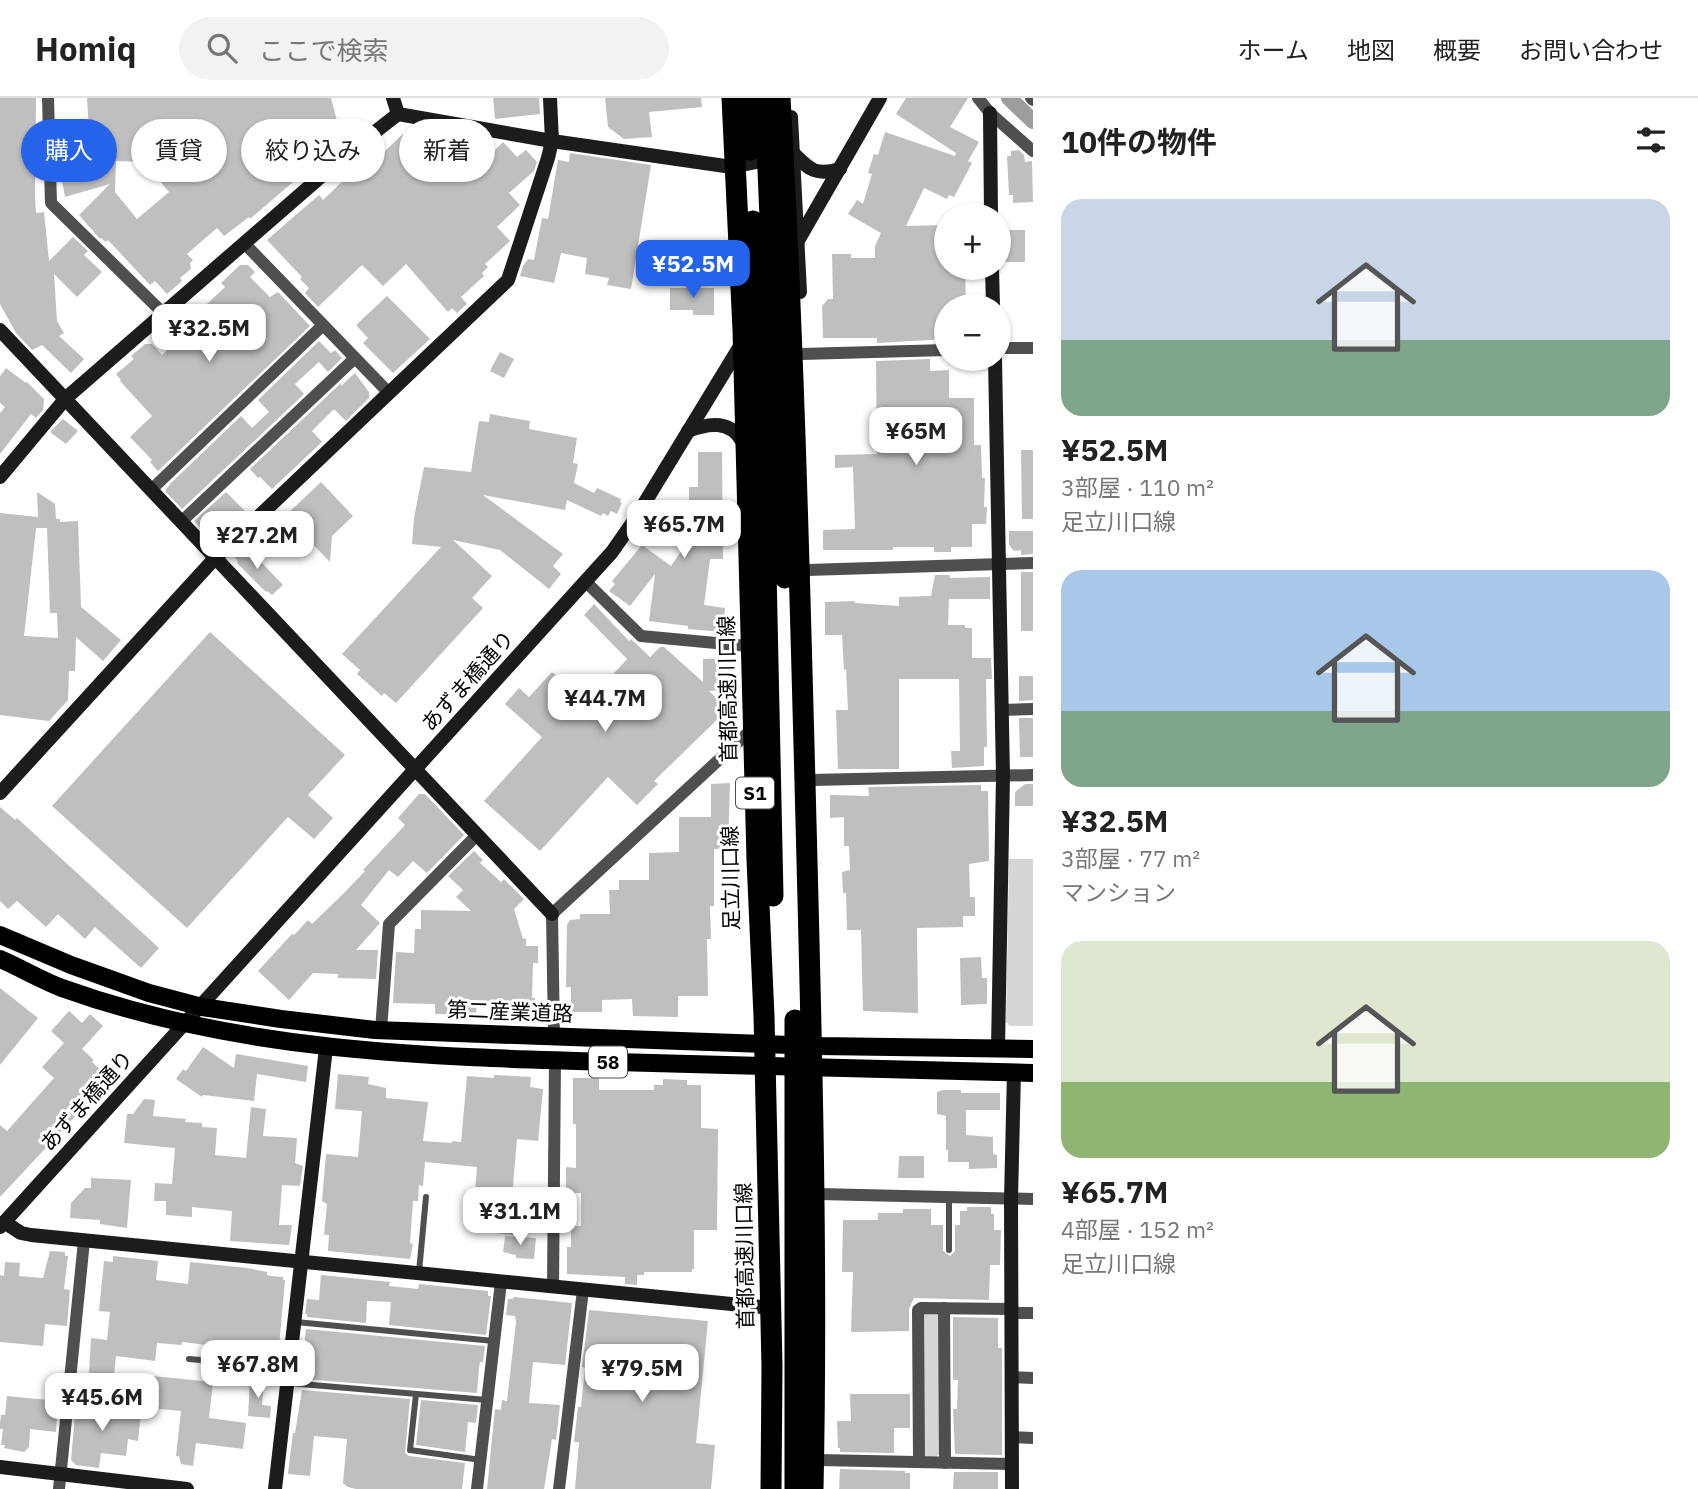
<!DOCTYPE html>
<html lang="ja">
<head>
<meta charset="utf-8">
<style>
	:root { --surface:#fff; --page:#f2f2f2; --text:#222; --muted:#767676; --line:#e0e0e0; --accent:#2563eb }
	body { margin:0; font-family:"IBM Plex Sans","Noto Sans JP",sans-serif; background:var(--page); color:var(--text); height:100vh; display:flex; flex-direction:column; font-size:26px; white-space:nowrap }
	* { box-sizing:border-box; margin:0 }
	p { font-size:23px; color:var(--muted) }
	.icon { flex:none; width:38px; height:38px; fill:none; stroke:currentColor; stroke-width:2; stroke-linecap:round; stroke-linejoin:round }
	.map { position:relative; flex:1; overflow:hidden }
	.drawer { display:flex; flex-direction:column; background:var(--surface); width:665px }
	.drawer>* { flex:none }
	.hud { position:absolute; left:21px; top:21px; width:665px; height:63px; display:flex; gap:14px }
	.controls { position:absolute; left:934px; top:105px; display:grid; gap:14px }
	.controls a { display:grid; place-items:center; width:77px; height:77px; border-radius:50%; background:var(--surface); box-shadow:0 2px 5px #0004; font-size:35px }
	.price { position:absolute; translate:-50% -60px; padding:0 16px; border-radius:14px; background:#fff; color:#222; font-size:23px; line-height:46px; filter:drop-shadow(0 2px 4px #0008) }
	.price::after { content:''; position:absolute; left:50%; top:42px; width:21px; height:16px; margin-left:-10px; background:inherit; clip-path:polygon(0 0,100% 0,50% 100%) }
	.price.current { background:var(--accent); color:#fff }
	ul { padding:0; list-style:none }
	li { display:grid; align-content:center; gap:14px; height:371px; padding:0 28px }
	li span { display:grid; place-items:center; height:217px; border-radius:21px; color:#555 }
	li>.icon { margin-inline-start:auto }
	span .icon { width:126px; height:126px; fill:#fffc; stroke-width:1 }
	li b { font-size:30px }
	h2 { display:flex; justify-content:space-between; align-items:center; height:84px; padding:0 28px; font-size:30px }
	.chip { padding:0 24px; border-radius:32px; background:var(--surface); box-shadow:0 2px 5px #0004; font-size:24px; line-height:63px }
	.chip.current { background:var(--accent); color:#fff }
	header { display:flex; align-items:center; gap:42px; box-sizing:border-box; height:98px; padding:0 35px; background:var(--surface); border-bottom:2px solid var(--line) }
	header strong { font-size:33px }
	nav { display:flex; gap:38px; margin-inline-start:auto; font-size:24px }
	.search { width:490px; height:63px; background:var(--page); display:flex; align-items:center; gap:18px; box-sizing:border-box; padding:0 24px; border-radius:38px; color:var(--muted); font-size:26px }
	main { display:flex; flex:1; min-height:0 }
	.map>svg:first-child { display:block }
</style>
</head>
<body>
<header>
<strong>Homiq</strong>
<div class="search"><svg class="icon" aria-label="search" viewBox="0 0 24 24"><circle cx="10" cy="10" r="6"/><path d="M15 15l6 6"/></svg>ここで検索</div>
<nav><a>ホーム</a><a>地図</a><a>概要</a><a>お問い合わせ</a></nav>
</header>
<main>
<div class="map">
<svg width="1033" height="1391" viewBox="0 0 1033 1391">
	<rect width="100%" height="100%" fill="#fff"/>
	<g fill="#d6d6d6">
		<path d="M1009,761H1033V928H1010L1006,924Z"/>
		<path d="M926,1213H936L939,1217V1356L936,1359H927L924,1357L923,1217Z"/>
	</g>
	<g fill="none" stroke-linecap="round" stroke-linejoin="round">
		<path stroke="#9d9d9d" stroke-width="16" d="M1009,0L1033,23"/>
	</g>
	<g fill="#bfbfbf" fill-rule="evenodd">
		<path d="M0,0H36L35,99L36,115L44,114L49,163L73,139L88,153L84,157L102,174L77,199L54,176L57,223L64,235L59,238L84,261L71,275L42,247L32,252L16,235L0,206Z"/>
		<path d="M87,0H331L341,37L277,53L299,79L250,121L249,119L224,138L217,130L187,156L193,162L190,165L191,171L180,180L182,183L167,196L155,183L150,187L108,142L106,144L101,140L100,141L79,117L110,86L65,99L59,65L91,66ZM116,63L144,64L169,94L137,121L115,94Z"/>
		<path d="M493,0H539L540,16L495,21Z"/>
		<path d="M605,0H701L702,9L649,14L652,39L624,41L608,29Z"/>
		<path d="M906,0H968L950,29L979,44L968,63L972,65L954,99L949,97L947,101L924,90L906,128L945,127L947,170H965L966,208H947V241L877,245V240H823L822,208L828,201H833L832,156H851V160H875V148L881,135L848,116L857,102L863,106L872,76L868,75L874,56L878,57L885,34L955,58L956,55L896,16Z"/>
		<path d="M440,34L442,36L444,34L461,52L469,43L471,45L475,42L489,58L503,44L517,59L526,52L537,64L534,73L509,95L520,107L497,129L510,143L485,166L488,169L482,175L484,178L461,199L467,206L457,215L452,210L448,214L406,166L383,188L362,167L318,209L305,195L309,190L300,181L302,179L267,142L319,97L323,102L351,75L356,80L403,36L419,53Z"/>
		<path d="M1019,52L1024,57L1025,64L1032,63L1033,104L1013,105V97H1009L1007,58H1011V53Z"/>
		<path d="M570,55L651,67L631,191L607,187L609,180L585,176L587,160L561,155L554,185L520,178L523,168L528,161L534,162L542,120L548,121L558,62L569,64Z"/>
		<rect x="1005" y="132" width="20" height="32"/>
		<path d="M240,167H248L255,174L250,179L270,199L278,194L310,228L158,373L150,364L152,362L130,339L152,318L120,283L121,282L116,276L134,261L131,258L145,246H152L162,257L192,228L194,232L213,214L206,207L225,189L221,185Z"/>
		<path d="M670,190H714V217H693V212H670Z"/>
		<path d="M387,198L430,241L393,275L363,245L368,240L356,227Z"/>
		<path d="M319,243L331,255L335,252L342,260L328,274L319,264L295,286L304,296L182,411L165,393L171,385L241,318L252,330L269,314L258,302Z"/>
		<path d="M500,254L514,261L504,280L490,273Z"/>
		<path d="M930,261V273L949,272V300H974V347H981L982,380H985L984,409H987L986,426H972V449H951V454H934V449H893V452H823V432L855,431L853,369L835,370V357L877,356L876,263Z"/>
		<path d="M6,270L26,285L27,284L44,301L43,312L36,320L31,316L0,356V315L5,309L0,305V278Z"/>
		<path d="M355,275L369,294V300L346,323L335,312H333L312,333L322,344L272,391L260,379L258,380L250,371L341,285V288Z"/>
		<path d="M490,316L530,323L529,331L577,340L573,365L578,366L574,385L594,395L597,390L621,401L620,404L622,405L617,416L611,413L608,418L603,415L601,418L567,402L565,412L483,397L563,456L553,468L561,476L549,491L500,452L453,442L492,478L472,500L483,510L396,605L384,595L382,598L357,576L360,572L342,556L441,449L412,446L414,420L424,369L471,374L479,323L489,324Z"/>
		<path d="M63,321L78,333L66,346L50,334Z"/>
		<path d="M1021,352H1033V421H1022Z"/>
		<path d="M698,354H722L723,461H710L704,507L725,510L723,534L688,531V528L649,523L655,476L630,508L609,493L615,486L612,483L642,447L671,468L689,442V389H698Z"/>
		<path d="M321,384L353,418L332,438L330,464L285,418Z"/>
		<path d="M37,394L55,406L56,421H60V424L78,423L81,509L121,542L103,563L76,539L75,573H69L68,602L49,623L0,617V415L38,419ZM36,430H47L50,515H57L58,540L24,538Z"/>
		<path d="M226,394L247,415L231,431L224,423L209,439L194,423Z"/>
		<path d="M1009,433H1033V456L1021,457V452L1014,453L1009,447Z"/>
		<path d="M244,446L283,487L272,497L267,493L266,494L237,465L238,463L234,458Z"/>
		<rect x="1021" y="474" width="12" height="59"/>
		<path d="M935,477H950V480L990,479V501H949L948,527H965V530H972V560H991L992,581H986L987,649H984V668L952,670L951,653H960L959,581H899V671H838L836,612H848L846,571L844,572L842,537H825V504L854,503L855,505L899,508V499L931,498Z"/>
		<path d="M594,506L629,543L631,541L650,559L660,549H664L703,584V561L725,560L726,592L709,593L728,611L654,683L658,686L637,707L608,679L540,753L484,703L542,639L505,606L519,590L529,599L552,574L580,599L599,578L606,584L627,561L584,517Z"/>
		<path d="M210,534L345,657L308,697L333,720L314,741L288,719L187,830L52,708Z"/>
		<path d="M1019,578H1033V602L1019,603Z"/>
		<path d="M1019,620H1033V659H1020Z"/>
		<path d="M730,685L728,751H714V808H710L711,841H707L708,898H678V919L633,918L632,901L602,902V914H571V889H566L567,827L570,822L580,821V816H610L609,792H619V782H649V755L679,754V719H711V686Z"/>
		<path d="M1025,686H1033V708H1015V694Z"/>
		<path d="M981,687V693H988L989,763L969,766L970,799H975V818H963V829L917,830L918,915L863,913L861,832H847L846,795H843L842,774L850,772L849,748H844V719L830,720V697L869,698L868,689Z"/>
		<path d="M419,696H425L464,737L427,775L413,763L398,779L389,772L361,807L380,825L356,852H378L376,881L338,880V876L313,875L289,902L258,873L292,836L294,837L308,822L312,826L346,793L365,773L363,772L405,727L398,720Z"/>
		<path d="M0,709L15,722L17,720L159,850L141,870L95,829L85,841L58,816L46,829L17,803L8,811L0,803Z"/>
		<path d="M474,753L483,762L480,765L501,784L504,781L524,801L514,811L523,841L526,840V848H538V865H533L532,900H535V918H499V904H477L476,917L435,916V906L393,905L396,854L414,855L415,831H421V812L471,813L456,799L463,792L448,778Z"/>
		<path d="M981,859L982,880H987V906L961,907L960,860Z"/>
		<path d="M0,890L38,920L0,967Z"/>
		<path d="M69,913L82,925L90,916L103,928L82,951L94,962L92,964L110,981L0,1099V1027L7,1033L54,980L42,969L64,945L51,933Z"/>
		<path d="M203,949L234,970L236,956L308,968L306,984L257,976L254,1003L203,997L202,999L176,981L183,971L186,973Z"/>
		<path d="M338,976L369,979L368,986L386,990V1000L428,1004L423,1043L452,1045V1043L461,1044L467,978L494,980V977L531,979L530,989L543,991L538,1043L517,1041L512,1099H516L513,1137L486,1134V1131L472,1130L477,1069L425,1064L423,1088L419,1087L418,1103H413L410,1145L413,1146L410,1161L328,1153L329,1137H324L327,1106L322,1103L326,1056L358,1059L362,1013L335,1011Z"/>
		<path d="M573,980H599V992H654V987H663V981L687,982V987H701V1030L718,1031L717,1132H694V1171H692V1174H644V1177H637V1187L625,1186V1179L567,1176V1149H571V1128H581V1095H566V1069L576,1070V1026H573Z"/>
		<path d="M943,992H961V995H1000V1012H966V1037L993,1039V1056L997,1057V1070L969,1071V1064H948V1052H946V1018L937,1016V994Z"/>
		<path d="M144,1001L155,1002L153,1018L186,1021L185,1024L202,1025V1029L217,1030L215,1057L246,1060L251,1009L266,1011L263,1038L297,1040L295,1065L303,1068L300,1088L282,1087L279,1127H292L289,1147L230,1143L232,1113L192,1109V1119L166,1117V1103H154L155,1085L172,1086L175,1050L124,1045L127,1016H133Z"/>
		<path d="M899,1058H924V1080H898Z"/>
		<path d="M91,1080L131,1082L127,1130L100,1126V1122L70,1120L71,1105L85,1090H91Z"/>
		<path d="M967,1109H991V1116H994V1132H1001L1000,1167H990L989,1202L914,1200L909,1211V1233L851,1234L853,1174H842L843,1122H878V1115H903V1111H931V1127H943V1153L950,1158L955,1153V1127H960V1113H967Z"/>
		<path d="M505,1138L536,1140L534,1161L516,1160V1157L503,1154Z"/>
		<path d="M50,1153L65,1154V1158H68L64,1191L70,1192L67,1228L45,1226L43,1248L0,1244V1177L4,1178L5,1164L20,1165L19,1178L43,1180Z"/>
		<path d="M113,1158L158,1163L156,1182L188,1186L190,1164L247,1170L267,1174V1177L271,1178L283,1179V1182H285L278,1260L260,1259L261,1249L231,1246V1250L182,1244V1247L157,1245L155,1263L116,1258L114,1277L89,1275L91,1240L107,1242L110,1214L99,1213L104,1163L113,1164Z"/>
		<path d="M321,1177L390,1184L389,1188L418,1191L419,1186L488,1193V1198H491L486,1237L389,1227L391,1204L367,1203L366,1225L307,1219V1216H305L307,1201L319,1202Z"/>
		<path d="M514,1199L572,1205L565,1267L533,1264L529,1305L560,1307L556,1342L552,1341L544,1391H487L495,1311L501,1312L502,1302L507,1303L516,1224L515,1218L506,1217L508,1201H513Z"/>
		<path d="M589,1212L708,1223L696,1345L715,1347L711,1391H575L579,1344H574L578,1309H581L585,1270L582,1269Z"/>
		<path d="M953,1219L998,1220V1250H1002V1357L955,1356L953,1311H957L958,1282H953Z"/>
		<path d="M306,1231L485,1248L483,1264H480L479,1270L477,1295L304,1281L308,1250H304Z"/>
		<path d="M153,1278L213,1284L209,1320L246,1325L243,1351L196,1345L193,1368L181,1366L179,1358H176L181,1313L149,1310Z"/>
		<path d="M250,1281L264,1282L262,1307L271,1308L270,1320L248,1318Z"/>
		<path d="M302,1292L410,1301L405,1355L409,1358L465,1365L462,1391H356L348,1389L343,1385L347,1341L314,1338L310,1378L288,1376L293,1335H295Z"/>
		<path d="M850,1296H910V1330H894V1355L840,1354V1350H838L837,1323H851Z"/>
		<path d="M7,1298L58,1303L56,1334L30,1331L29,1349L24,1354L4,1350L5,1347H1L3,1331H0V1325L1,1317H5Z"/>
		<path d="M421,1302L478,1307L476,1325L468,1324L465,1354L416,1347Z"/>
		<path d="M76,1306L141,1313L138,1343L128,1341L126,1358L101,1355L99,1370L76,1367L71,1362Z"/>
		<path d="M840,1371L905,1373V1375H910V1391H839Z"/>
		<path d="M954,1374H998V1391H953Z"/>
	</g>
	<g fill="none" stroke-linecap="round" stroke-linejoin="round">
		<g stroke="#4f4f4f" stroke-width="6">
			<path d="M949,1099V1152"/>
			<path d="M419,1174L426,1099"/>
			<path d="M296,1224L494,1243"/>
			<path d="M189,1261L288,1270"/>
			<path d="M289,1285L487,1302"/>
			<path d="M416,1296L410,1352L481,1362"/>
		</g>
		<g stroke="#4f4f4f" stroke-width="12">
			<path d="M48,0L51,105L164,216"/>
			<path d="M978,0L990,15L1033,53"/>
			<path d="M1031,0L1033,2"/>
			<path d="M245,146L389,295"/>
			<path d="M999,250H1033"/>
			<path d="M801,256L947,252"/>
			<path d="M152,391L323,227"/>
			<path d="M182,423L355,260"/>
			<path d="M807,472L1033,465"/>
			<path d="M586,484L641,538L748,548"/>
			<path d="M1002,612L1033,611"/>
			<path d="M812,682L1033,677"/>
			<path d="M381,932L389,826L477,737"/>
			<path d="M554,938L552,816L750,633"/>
			<path d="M819,1096L1033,1101"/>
			<path d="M553,1189L555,963"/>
			<path d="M944,1210L945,1365"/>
			<path d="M1012,1215H1033"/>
			<path d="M1012,1279L1033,1280"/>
			<path d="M1012,1339L1033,1340"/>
			<path d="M819,1362L1012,1366"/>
			<path d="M919,1364L918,1212L921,1210L1013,1211"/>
			<path d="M59,1391L84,1143"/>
			<path d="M477,1391L501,1184"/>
			<path d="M559,1391L583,1192"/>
		</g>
		<g stroke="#1c1c1c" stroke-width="14">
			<path d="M393,0L398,16L552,43L732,69L794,56C810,72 816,78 840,71"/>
			<path d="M990,15L991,117"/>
			<path d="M791,19L800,194"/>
			<path d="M788,160L880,0"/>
			<path d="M992,170L993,208"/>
			<path d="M0,232L552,816"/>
			<path d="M995,261L1003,678L998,950"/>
			<path d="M688,333C708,325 730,322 742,343"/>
			<path d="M0,379L66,300L348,55L398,16"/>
			<path d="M0,695L216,459L508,182L548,60L552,43L550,0"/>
			<path d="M4,1124L21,1135L31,1137L762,1209"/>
			<path d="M0,1129L612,454L633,424L742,245"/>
			<path d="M0,1369L187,1391"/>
			<path d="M275,1391L326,950"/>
			<path d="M1012,1391L1011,1101L1014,974"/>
		</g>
		<g stroke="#000" stroke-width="18">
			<path d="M0,837L71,867L149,895L202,909L281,921L375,932L818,948L1033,951"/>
			<path d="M0,861C21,870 41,882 62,890C240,954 428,959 615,964C754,968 894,971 1033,975"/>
		</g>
		<g stroke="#000" stroke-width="21">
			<path d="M732,0L743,232L757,762L764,918L772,1268L771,1391"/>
			<path d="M748,0L750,52"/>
			<path d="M765,0L785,480"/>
			<path d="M780,0C793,228 799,456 805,685C811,920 818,1156 813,1391"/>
			<path d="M753,123L763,332L773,798"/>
			<path d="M795,1391V922"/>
		</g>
	</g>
	<g text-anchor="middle" stroke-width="6" stroke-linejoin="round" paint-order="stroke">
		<g fill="#fff" stroke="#4c4c4c" stroke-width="2">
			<rect x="736" y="679.5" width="38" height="31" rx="5"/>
			<rect x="589" y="948.5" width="38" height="31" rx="5"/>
		</g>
		<g font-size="19" font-weight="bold" fill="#000">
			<text x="755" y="702">S1</text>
			<text x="608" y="971">58</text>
		</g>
		<g font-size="21" fill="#000" stroke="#fff">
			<text transform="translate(468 583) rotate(-48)" y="7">あずま橋通り</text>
			<text transform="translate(728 591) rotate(-91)" y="7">首都高速川口線</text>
			<text transform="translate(731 780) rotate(-91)" y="7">足立川口線</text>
			<text transform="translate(510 914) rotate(2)" y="7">第二産業道路</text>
			<text transform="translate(87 1003) rotate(-48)" y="7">あずま橋通り</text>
			<text transform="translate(745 1158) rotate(-91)" y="7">首都高速川口線</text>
		</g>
	</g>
</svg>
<div class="controls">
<a>+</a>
<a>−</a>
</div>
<b class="price current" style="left:693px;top:202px">¥52.5M</b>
<b class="price" style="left:209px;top:266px">¥32.5M</b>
<b class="price" style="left:916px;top:369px">¥65M</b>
<b class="price" style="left:684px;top:462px">¥65.7M</b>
<b class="price" style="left:257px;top:473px">¥27.2M</b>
<b class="price" style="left:605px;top:636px">¥44.7M</b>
<b class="price" style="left:520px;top:1149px">¥31.1M</b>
<b class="price" style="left:258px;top:1302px">¥67.8M</b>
<b class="price" style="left:642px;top:1306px">¥79.5M</b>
<b class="price" style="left:102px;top:1335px">¥45.6M</b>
<div class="hud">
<a class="chip current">購入</a>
<a class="chip">賃貸</a>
<a class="chip">絞り込み</a>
<a class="chip">新着</a>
</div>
</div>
<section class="drawer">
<h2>10件の物件<svg class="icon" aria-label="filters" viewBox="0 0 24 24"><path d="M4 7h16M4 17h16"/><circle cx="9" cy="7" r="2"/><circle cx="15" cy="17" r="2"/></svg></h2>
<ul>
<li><span style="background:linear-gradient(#c9d6e8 65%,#7fa58c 0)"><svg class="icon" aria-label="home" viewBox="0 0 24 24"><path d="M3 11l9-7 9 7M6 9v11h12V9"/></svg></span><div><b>¥52.5M</b><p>3部屋 · 110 m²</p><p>足立川口線</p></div></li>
<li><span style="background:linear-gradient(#a9c7e8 65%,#7fa58c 0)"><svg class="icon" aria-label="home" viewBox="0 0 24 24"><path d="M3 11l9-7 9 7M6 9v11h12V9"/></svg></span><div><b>¥32.5M</b><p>3部屋 · 77 m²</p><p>マンション</p></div></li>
<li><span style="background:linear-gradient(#dfe7d0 65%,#8fb573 0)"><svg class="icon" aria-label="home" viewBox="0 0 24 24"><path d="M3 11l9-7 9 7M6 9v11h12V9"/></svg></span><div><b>¥65.7M</b><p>4部屋 · 152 m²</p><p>足立川口線</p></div></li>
</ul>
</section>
</main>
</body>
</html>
